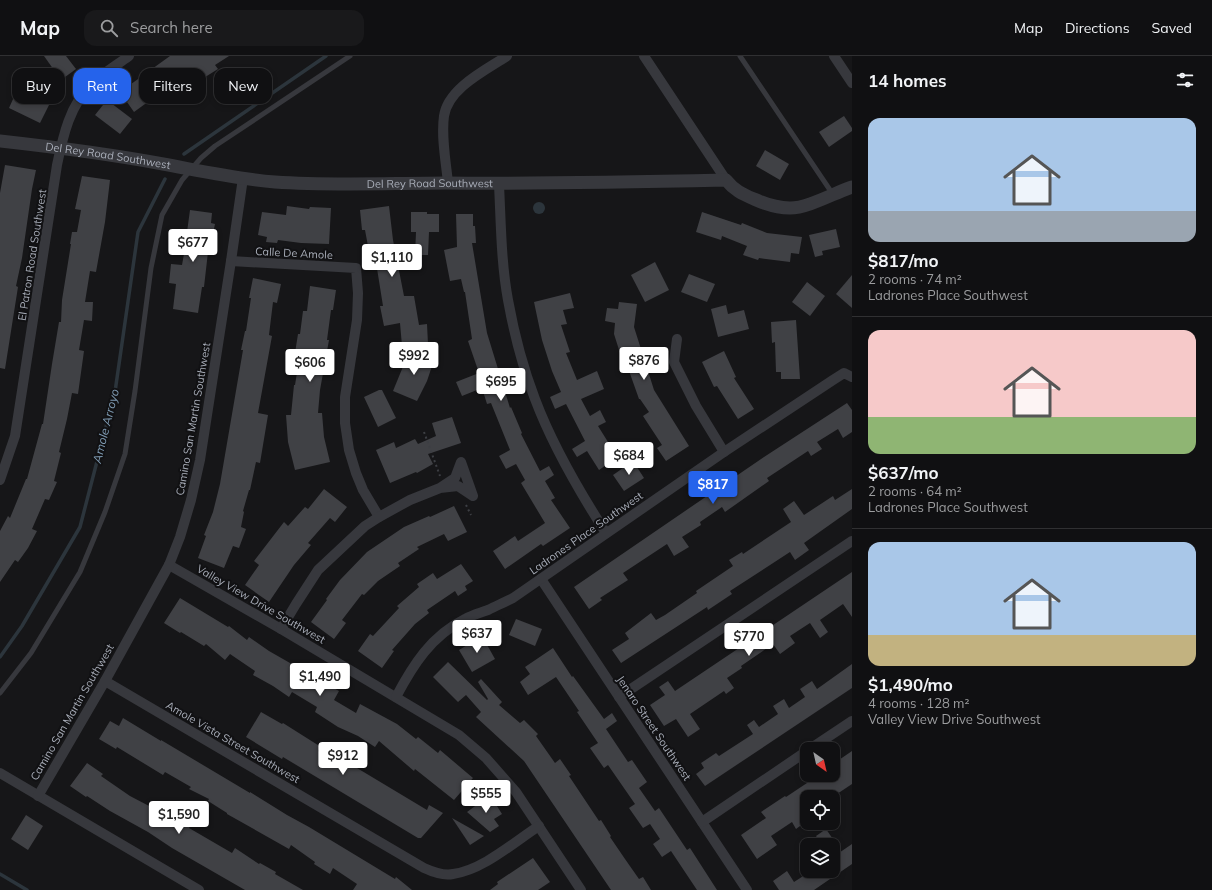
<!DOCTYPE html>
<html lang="en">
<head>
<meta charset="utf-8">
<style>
	:root { --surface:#101012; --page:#19191b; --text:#f1f3f6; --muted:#9c9d9f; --line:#303032; --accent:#2563eb }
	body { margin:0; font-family:Mulish,sans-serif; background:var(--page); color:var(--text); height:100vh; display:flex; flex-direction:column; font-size:15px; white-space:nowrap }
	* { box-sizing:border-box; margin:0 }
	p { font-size:13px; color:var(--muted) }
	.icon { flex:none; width:22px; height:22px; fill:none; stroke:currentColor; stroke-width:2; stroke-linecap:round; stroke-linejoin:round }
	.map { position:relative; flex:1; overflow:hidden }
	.side { display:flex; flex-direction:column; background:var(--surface); width:360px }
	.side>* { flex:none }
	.hud { position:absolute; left:12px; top:12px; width:380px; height:36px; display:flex; gap:8px }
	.needle { width:26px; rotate:146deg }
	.buttons { position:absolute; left:800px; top:686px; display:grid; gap:8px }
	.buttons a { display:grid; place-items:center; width:40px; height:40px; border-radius:8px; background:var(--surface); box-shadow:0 2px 6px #0003,0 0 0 1px var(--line); font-size:20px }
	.price { position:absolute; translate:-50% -34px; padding:0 9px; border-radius:4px; background:#fff; color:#222; font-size:13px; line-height:26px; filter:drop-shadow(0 1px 2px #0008) }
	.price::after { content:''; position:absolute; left:50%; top:24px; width:12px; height:9px; margin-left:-6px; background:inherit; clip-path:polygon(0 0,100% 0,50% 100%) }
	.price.on { background:var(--accent); color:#fff }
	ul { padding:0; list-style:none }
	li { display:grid; align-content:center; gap:8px; height:212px; padding:0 16px }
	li+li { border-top:1px solid var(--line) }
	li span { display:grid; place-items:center; height:124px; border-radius:12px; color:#555 }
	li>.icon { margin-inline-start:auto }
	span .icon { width:72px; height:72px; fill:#fffc; stroke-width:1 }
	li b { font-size:17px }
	h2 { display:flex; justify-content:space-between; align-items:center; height:48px; padding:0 16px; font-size:17px }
	.chip { padding:0 14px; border-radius:12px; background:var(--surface); box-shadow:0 2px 6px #0003,0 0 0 1px var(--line); font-size:14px; line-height:36px }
	.chip.on { background:var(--accent); color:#fff }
	header { display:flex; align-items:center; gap:24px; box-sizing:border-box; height:56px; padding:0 20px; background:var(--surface); border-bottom:1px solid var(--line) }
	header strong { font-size:19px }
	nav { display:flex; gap:22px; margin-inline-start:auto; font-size:14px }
	.search { width:280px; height:36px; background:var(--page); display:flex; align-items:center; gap:10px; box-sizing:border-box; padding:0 14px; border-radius:12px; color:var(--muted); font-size:15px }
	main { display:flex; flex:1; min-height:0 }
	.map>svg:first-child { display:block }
</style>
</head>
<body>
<header>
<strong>Map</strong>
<div class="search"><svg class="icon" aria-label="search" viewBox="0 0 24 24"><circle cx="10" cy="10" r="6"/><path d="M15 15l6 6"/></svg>Search here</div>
<nav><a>Map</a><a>Directions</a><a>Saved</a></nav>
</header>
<main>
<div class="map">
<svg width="852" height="834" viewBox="0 0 852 834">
	<rect width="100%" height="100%" fill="#161618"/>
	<circle fill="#2c353c" cx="539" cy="152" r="6"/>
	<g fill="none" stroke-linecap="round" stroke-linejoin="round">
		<g stroke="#2c353c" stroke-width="3.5">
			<path d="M184,98L326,0"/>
			<path d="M0,601L22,570L80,471L115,336L138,176L165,123"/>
			<path d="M0,818L27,834"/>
		</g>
	</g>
	<g fill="#404145">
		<path d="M44,0H66L76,13L61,24Z"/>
		<path d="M170,0H229L215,9L218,13L202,23L195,12L171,29L173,33L158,43L156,40L134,56L120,36Z"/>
		<path d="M35,14L60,27L40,67L9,52L18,32L24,35Z"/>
		<path d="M107,44L132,63L120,78L95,59Z"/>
		<path d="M844,60L852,72V75L829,91L819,76Z"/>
		<path d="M765,94L789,108L780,124L756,110Z"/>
		<path d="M5,109L36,114L32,133L22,202L16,230L18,231L5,313L0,312V137Z"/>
		<path d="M82,120L110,124L105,166L96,216L90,215L85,246H93L92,265L84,264L79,294L84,295L78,338L72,337L67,363L59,396L61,397L54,425L57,426L49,444L45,443L32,473L37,475L28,492L18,506L15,504L0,526V475L8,460L10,462L26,423H27L42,368H43L52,308L59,266H61L62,244L71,188H70L72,176H77L81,154L75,153Z"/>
		<path d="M287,150L309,153L310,151L331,152L329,188L301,187L278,184L277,187L266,186L267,181L258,179L262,156L286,159Z"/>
		<path d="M389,150L393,184L404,240H414L419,269L427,268L428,288L402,290L400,267L384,270L380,250H383L375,200L370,201L365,174H362L360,154Z"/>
		<path d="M190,154L212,157L211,167L215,168L209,196H208L204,231H202L198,257L173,253L176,228L169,227L171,208L182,209L188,176H187Z"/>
		<path d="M411,156H427V158H439V176H429L428,199H415L416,176H411Z"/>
		<path d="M702,156L741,169L742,167L767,177L802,181L799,198L791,197L790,206L759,202L758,204L743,199L747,190L722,180L721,184L696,176Z"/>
		<path d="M456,158H473V170H475L476,187H472L487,277L510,352L511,351L522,377L521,378L540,415L549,410L554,419L545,425L555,442L551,444L570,472L543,490L541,488L505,513L493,495L515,480L518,485L545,467L521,427L525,424L516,408L506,413L499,400L510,394L491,347L487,348L482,332L462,340L456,326L479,317L468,285L472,283L465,236H464L461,223L450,225L444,194L457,191Z"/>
		<path d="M836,173L840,191L822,195L823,199L815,201L809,179Z"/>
		<path d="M655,206L669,234L645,246L631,219Z"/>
		<path d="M689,218L715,228L707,246L681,236Z"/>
		<path d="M852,219V252L836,238Z"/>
		<path d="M253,222L281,228L277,247L273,246L269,279L272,280L258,357L268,359L260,407L256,406L250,434H249L243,455L244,456L241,471L246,473L239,492L233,490L224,512L198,502L206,480L204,479L213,456L220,428L243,294H241L245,275H246L251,242H249Z"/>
		<path d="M807,226L825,240L810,260L792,246Z"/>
		<path d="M310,230L336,234L333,254H331L327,284H329L320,334L318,357H322L324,381L330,406L295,414L288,386L286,359H291L294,329H295L300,298L295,297L298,278H300L303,255H307Z"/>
		<path d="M570,237L574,252L563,254L567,268L561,269L570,296L566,297L577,324L597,315L604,333L581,343L590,360L600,354L606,366L598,370L613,394L607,398L612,405L599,414L587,395L577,401L572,393L585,385L566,348L555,353L550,341L561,336L552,315L542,284L534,246Z"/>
		<path d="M619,246L637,248L634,271L654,334L689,390L666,405L657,392L662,389L643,360L649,356L640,343H639L628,312L625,313L614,278L615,267L605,265L607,252L618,253Z"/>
		<path d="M726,249L728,258L744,254L749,273L718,281L711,253Z"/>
		<path d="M796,264L800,323H781V316H776L775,286L772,287L771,266Z"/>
		<path d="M724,295L736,321L734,322L754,353L738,363L717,330L714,331L702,306Z"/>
		<path d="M409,296L434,304L427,325L417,345L393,335Z"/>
		<path d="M379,334H382L396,362L378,371L364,341Z"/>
		<path d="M847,347L852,354V376L843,382L838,373L817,386L822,393L811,400L808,395L767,422L769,425L725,456L722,451L700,466L701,469L682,481L689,491L674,500L667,488L623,517L628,524L600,542L602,544L589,553L574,531L764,401Z"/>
		<path d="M452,361L461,387L428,398L433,408L417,417L416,416L390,427L376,394L394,386L396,392L415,383L418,388L436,380L432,367Z"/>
		<path d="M633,405L644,422L624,435L613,419Z"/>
		<path d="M324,433L347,451L335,466L330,462L308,487L311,489L294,509L269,546L245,529L259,509L254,505L284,466L288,470L305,451L308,453Z"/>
		<path d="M852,433V453L804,487L809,494L795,504L790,496L730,535L732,538L708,554L707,551L621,607L612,594L629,583L625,577L651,557L656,564L665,559L697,537L696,535L733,510L729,504L742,496L743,498L791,466L783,453L794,445L804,459L833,440L835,444Z"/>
		<path d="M454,450L467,476L448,485L444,478L417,491L419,493L398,507L400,510L378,525L364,539L362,538L342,564L346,567L334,583L311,566L327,544L326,543L340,524L367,496L404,471L429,460L430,461Z"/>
		<path d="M461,508L473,525L465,530L467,534L458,540L455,535L427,554L429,557L415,568L392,594L394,595L382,612L358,595L370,578L373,580L399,552L397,550L419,531L417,528L433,517L437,523Z"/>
		<path d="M852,516V561L843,548L820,564L828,576L820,582L810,567L790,580L795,587L780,598L773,588L741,610L742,612L727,622L734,632L726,638L724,635L690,658L700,673L688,681L676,663L664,670L650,649L665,639L659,631L668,625L675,635Z"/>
		<path d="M180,542L228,571L229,570L247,584L249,581L269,595L339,635L334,644L356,657L360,648L397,668L416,683L418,681L438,697L440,694L473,722L454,744L415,713L414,715L379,685L375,691L358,680L338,671L315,656L317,651L292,636L289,641L273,630L253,619L255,615L230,598L225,604L206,588L204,590L181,576L180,577L164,567Z"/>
		<path d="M516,563L542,573L535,590L509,579Z"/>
		<path d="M482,580L495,603L472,616L459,594Z"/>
		<path d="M553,592L572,621L573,620L604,663L612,657L617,665L606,673L628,706L632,704L647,726L639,732L655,755L659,752L687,794L690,792L717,834H697L671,795L662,801L653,788L660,783L650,768L643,772L629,752L635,748L608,709L604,712L590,692L598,687L577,656L579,655L556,621L528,639L520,626L530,618L525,611Z"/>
		<path d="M448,606L487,644L488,643L478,626L481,623L502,646L499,649L520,667L524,664L538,678L536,680L555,707L560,703L571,719L569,720L599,765L601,764L611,780L610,781L625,803L639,823L643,821L651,834H611L524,705L476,661L481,656L466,639L458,646L433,621Z"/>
		<path d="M852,608V632L705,730L696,718L704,712L701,707L716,697L719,700L753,678L747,669L754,664L759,671L778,658L773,650L784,643L789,652L805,641L800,633L812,625L817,633Z"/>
		<path d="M261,656L282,668L283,667L321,691L318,695L345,711L347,706L427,754L429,749L443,757L421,782H418L283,701L282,703L246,681Z"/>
		<path d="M123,662L161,685V684L250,737V736L287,759L309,771L395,823L396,821L412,834H353L357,828L333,812L330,818L314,808L315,806L291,789L289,793L227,758V757L208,745L209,743L189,733L191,731L165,716L163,719L117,691L116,693L99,683L110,665L119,670Z"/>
		<path d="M852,695V728L834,740L829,733L817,741H807V755L799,760L804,767L796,773L792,766L771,780L777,789L757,803L741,779L766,762L761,756L785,740L786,741L819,719H833V708Z"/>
		<path d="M87,707L103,718L101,720L130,740L151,751L154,745L171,755L191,769L189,772L232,797L235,792L259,808L260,807L276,816L275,818L303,834H245L172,792L148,776L110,755L87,740L86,741L70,730Z"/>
		<path d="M490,739L502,758L494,763L499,770L490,776L467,756Z"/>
		<path d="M26,759L43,770L28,794L11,783Z"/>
		<path d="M452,762L484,780L470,789Z"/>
		<path d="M826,773L837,789H822L816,780Z"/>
		<path d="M852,788V808L814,834H779L773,825L787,815L794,826L811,815H833V801Z"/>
		<path d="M533,802L550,826L538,834H490L498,828L497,826Z"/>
	</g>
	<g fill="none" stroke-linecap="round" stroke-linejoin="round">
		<g stroke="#3d3f44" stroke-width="2" stroke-dasharray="2 3" stroke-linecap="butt">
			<path d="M424,376L440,420"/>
			<path d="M466,449L471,459"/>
		</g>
		<g stroke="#37383d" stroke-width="5">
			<path d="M740,0L832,137"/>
			<path d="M0,637L31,597L80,516L105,456L125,398L135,335L151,212L162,159L182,124L201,102L215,90L350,0"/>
		</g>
		<g stroke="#37383d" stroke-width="10">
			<path d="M644,0L726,124"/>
			<path d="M834,0L852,27"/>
			<path d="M448,127C446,106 441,81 444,60C448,32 486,14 507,0"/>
			<path d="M499,129C501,167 501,206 508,244C514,277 523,312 535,343C553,391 579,435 606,477"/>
			<path d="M231,205L356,212L358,237L357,264L345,341V367L349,394L356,417L363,434L379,461"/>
			<path d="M677,283L674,306L696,350L724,396"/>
			<path d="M0,424L15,380L57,109C63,80 70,48 92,28C103,17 117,9 129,0"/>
			<path d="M169,509L281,573L459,679L486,702L516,736L581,834"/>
			<path d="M541,523L747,834"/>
			<path d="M281,573L296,548L318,514L365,470L379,461L410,444L440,432L455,422L461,406L473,440L458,430L440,432"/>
			<path d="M105,625L424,812C433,816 443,820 453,818C483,814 514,786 539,770"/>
			<path d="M396,641C413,609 431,580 465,563C472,559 480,557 488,554C496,550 505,546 513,542L724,396L833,324L844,317L852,321"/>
			<path d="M619,641L852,485"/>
			<path d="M810,693L852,665"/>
			<path d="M0,717L199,834"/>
			<path d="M38,740L105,625L169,509L180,481L191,444L200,404L231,205L243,122"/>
			<path d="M702,766L807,695"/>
		</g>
		<path stroke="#37383d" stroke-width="13" id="s1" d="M0,85C54,91 109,98 163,108C201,115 237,123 275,126C333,130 390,127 447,127C540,128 633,126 726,124C734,134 742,138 754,143C765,148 778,152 790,152C808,152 834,137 852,131"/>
	</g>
	<g text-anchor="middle" stroke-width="4" stroke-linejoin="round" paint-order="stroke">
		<g font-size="11" fill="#a8adb8" stroke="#111113">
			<text dy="4" stroke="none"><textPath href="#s1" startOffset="109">Del Rey Road Southwest</textPath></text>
			<text dy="4" stroke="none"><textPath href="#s1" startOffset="433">Del Rey Road Southwest</textPath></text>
			<text transform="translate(294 197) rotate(3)" y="4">Calle De Amole</text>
			<text transform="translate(32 199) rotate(-81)" y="4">El Patron Road Southwest</text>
			<text transform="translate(193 363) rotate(-80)" y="4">Camino San Martin Southwest</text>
			<text transform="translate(586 477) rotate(-35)" y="4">Ladrones Place Southwest</text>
			<text transform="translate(261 548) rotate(30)" y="4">Valley View Drive Southwest</text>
			<text transform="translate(72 656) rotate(-60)" y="4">Camino San Martin Southwest</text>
			<text transform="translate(654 672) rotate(56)" y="4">Jenaro Street Southwest</text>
			<text transform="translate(233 686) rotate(30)" y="4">Amole Vista Street Southwest</text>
		</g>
		<g font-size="12" font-style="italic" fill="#7f9bb3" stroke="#111113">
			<text transform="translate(106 370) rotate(-76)" y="4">Amole Arroyo</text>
		</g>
	</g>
</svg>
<div class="buttons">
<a><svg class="needle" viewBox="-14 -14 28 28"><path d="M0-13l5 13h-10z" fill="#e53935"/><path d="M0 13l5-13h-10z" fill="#9c9d9f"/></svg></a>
<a><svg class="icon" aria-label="locate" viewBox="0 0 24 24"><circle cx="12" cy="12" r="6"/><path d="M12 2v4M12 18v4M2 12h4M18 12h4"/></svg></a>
<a><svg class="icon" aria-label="layers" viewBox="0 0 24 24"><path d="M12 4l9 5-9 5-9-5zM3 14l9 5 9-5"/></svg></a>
</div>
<b class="price" style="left:193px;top:207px">$677</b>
<b class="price" style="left:392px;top:222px">$1,110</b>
<b class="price" style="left:414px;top:320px">$992</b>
<b class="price" style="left:644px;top:325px">$876</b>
<b class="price" style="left:310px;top:327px">$606</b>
<b class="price" style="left:501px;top:346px">$695</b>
<b class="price" style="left:629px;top:420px">$684</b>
<b class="price on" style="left:713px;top:449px">$817</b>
<b class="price" style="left:477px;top:598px">$637</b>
<b class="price" style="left:749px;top:601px">$770</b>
<b class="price" style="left:320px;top:641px">$1,490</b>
<b class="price" style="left:343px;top:720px">$912</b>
<b class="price" style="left:486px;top:758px">$555</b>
<b class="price" style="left:179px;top:779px">$1,590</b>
<div class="hud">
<a class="chip">Buy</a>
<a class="chip on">Rent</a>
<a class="chip">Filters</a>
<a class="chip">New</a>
</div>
</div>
<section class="side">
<h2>14 homes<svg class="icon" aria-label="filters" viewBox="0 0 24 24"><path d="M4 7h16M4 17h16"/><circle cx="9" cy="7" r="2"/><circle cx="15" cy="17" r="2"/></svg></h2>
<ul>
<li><span style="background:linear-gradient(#a9c7e8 75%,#9aa5b1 0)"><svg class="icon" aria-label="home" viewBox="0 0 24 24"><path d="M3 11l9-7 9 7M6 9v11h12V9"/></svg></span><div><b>$817/mo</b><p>2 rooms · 74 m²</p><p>Ladrones Place Southwest</p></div></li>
<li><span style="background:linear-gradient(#f6c9c9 70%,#8fb573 0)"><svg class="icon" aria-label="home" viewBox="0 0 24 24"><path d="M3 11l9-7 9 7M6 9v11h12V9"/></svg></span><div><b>$637/mo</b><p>2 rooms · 64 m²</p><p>Ladrones Place Southwest</p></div></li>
<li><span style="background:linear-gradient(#a9c7e8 75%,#c2b280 0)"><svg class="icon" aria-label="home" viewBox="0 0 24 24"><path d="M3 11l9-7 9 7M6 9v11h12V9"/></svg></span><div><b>$1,490/mo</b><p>4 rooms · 128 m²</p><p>Valley View Drive Southwest</p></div></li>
</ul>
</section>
</main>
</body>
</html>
